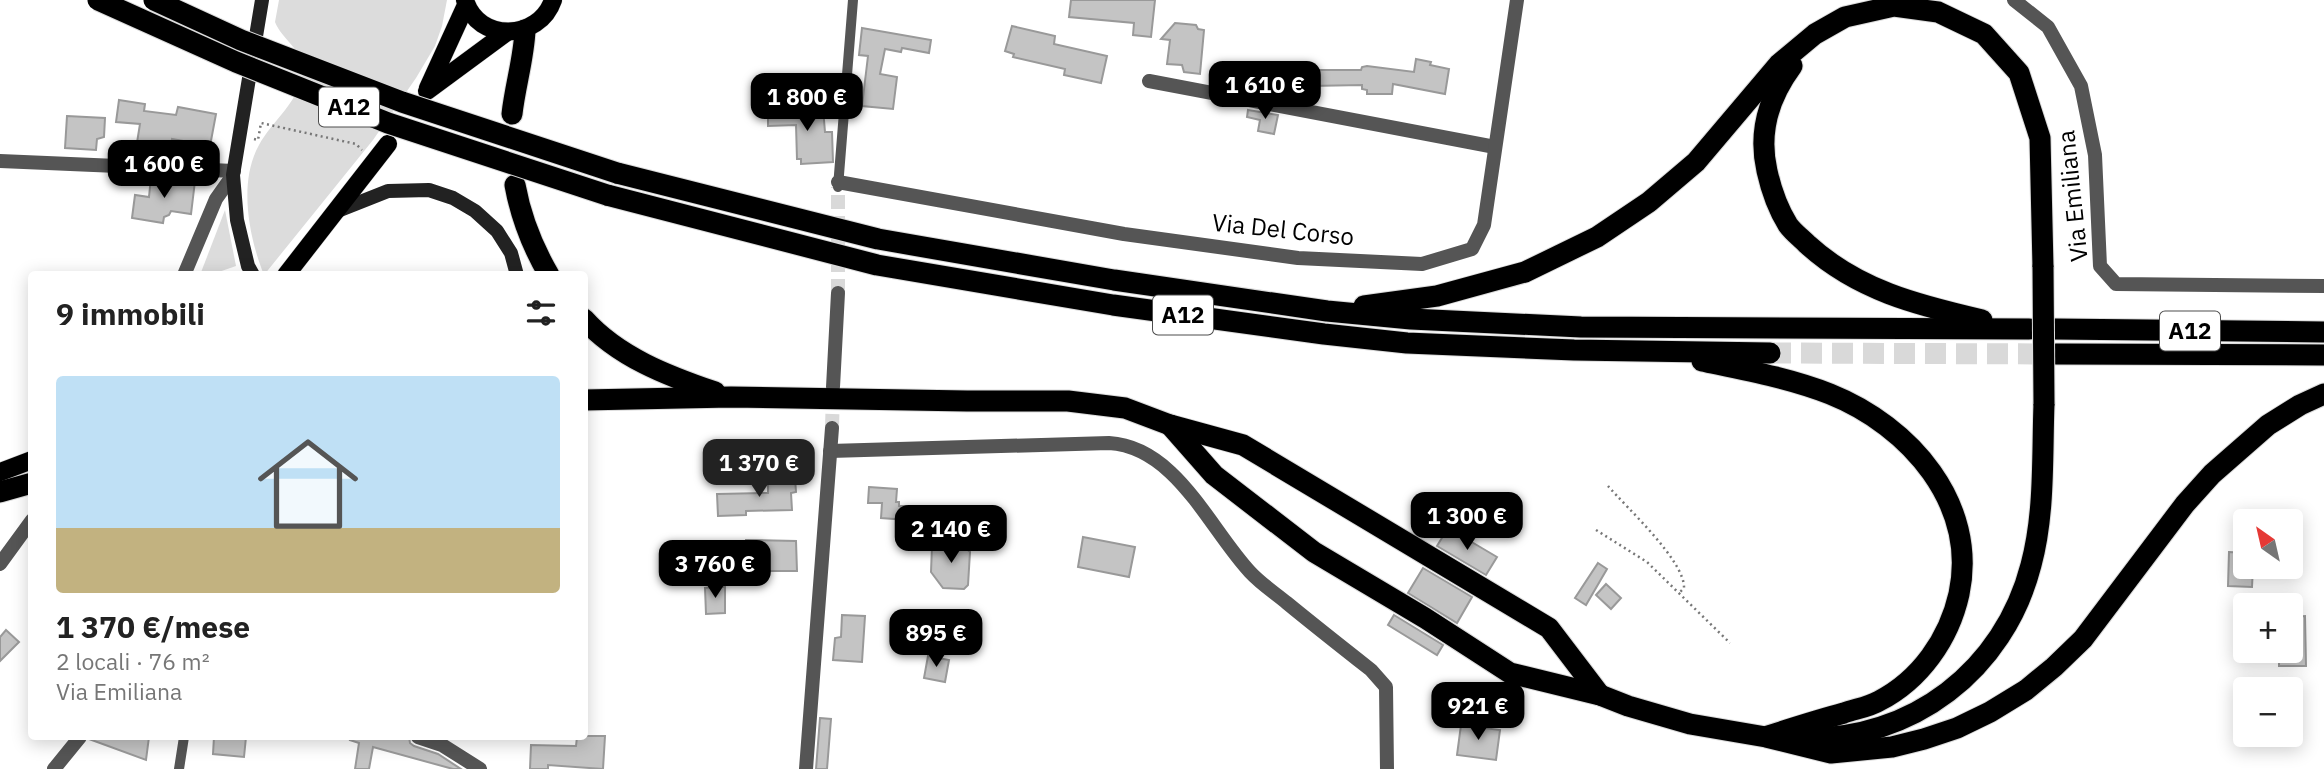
<!DOCTYPE html>
<html lang="it">
<head>
<meta charset="utf-8">
<style>
	:root { --surface:#fff; --page:#f2f2f2; --text:#222; --muted:#767676; --accent:#000 }
	body { margin:0; font-family:"IBM Plex Sans",sans-serif; background:var(--page); color:var(--text); height:100vh; display:flex; flex-direction:column; font-size:26px; white-space:nowrap }
	* { box-sizing:border-box; margin:0 }
	p { font-size:23px; color:var(--muted) }
	.icon { flex:none; width:38px; height:38px; fill:none; stroke:currentColor; stroke-width:2; stroke-linecap:round; stroke-linejoin:round }
	.map { position:relative; flex:1; overflow:hidden }
	.details { position:absolute; left:28px; top:271px; width:560px; height:469px; display:flex; flex-direction:column; background:var(--surface); border-radius:7px; box-shadow:0 4px 18px #0003 }
	.details>* { flex:none }
	.needle { width:46px; rotate:326deg }
	.tools { position:absolute; left:2233px; top:509px; display:grid; gap:14px }
	.tools a { display:grid; place-items:center; width:70px; height:70px; border-radius:7px; background:var(--surface); box-shadow:0 4px 18px #0003; font-size:35px }
	.price { position:absolute; translate:-50% -60px; padding:0 16px; border-radius:14px; background:var(--accent); color:#fff; font-size:23px; line-height:46px; filter:drop-shadow(0 2px 4px #0008) }
	.price::after { content:''; position:absolute; left:50%; top:42px; width:21px; height:16px; margin-left:-10px; background:inherit; clip-path:polygon(0 0,100% 0,50% 100%) }
	.price.current { background:#222; color:#fff }
	ul { padding:0; list-style:none }
	li { display:grid; align-content:center; gap:14px; height:371px; padding:0 28px }
	li span { display:grid; place-items:center; height:217px; border-radius:7px; color:#555 }
	li>.icon { margin-inline-start:auto }
	span .icon { width:126px; height:126px; fill:#fffc; stroke-width:1 }
	li b { font-size:30px }
	h2 { display:flex; justify-content:space-between; align-items:center; height:84px; padding:0 28px; font-size:30px }
	.map>svg:first-child { display:block }
</style>
</head>
<body>
<div class="map">
<svg width="2324" height="769" viewBox="0 0 2324 769">
	<rect width="100%" height="100%" fill="#fff"/>
	<g fill="#dcdcdc">
		<path d="M279,0H447L442,26L435,46L416,78L373,140L264,275C249,238 238,182 259,145C272,121 300,101 303,72C304,50 282,40 275,22Z"/>
		<path d="M225,210L236,266L210,275H200Z"/>
	</g>
	<g fill="#c4c4c4" stroke="#999" stroke-width="2">
		<path d="M1071,0H1155L1151,37L1133,35L1134,23L1069,17Z"/>
		<path d="M1175,23L1196,25L1198,29L1204,30L1200,74L1184,72L1182,65L1167,64L1170,40L1161,39Z"/>
		<path d="M1012,26L1055,36L1054,44L1107,56L1101,83L1064,75L1065,69L1013,57L1014,54L1005,51Z"/>
		<path d="M862,28L931,40L929,53L902,48L901,52L885,49L880,74L897,77L893,109L862,106L868,56L859,55Z"/>
		<path d="M1416,59L1431,62L1430,65L1449,69L1445,94L1393,84L1392,94H1367V90L1362,89V85L1311,86L1312,70H1361L1362,67L1367,66L1414,72Z"/>
		<path d="M119,100L145,104L144,111L176,115L178,107L216,114L210,146L172,139L169,159L135,155L140,124L116,122Z"/>
		<path d="M823,108L825,132H832L833,162L801,164V159H797L796,125L768,126V110Z"/>
		<path d="M1248,110L1278,115L1274,134L1258,131L1260,120L1247,117Z"/>
		<path d="M67,116L105,118L104,137L97,139L96,150L65,148Z"/>
		<path d="M151,177L195,181L191,214L171,211L169,215L164,217L163,223L132,218L135,195L149,197Z"/>
		<path d="M795,478L796,492L791,493L792,510L746,511V515L718,516L717,494L768,493V479Z"/>
		<path d="M869,487L897,489L896,502H899V506H908L907,520L881,518L882,503H868Z"/>
		<path d="M1448,528L1497,557L1486,575L1437,546Z"/>
		<path d="M1083,537L1135,547L1129,577L1078,567Z"/>
		<path d="M746,540L796,541L797,571H743Z"/>
		<path d="M937,542L960,543L970,552L968,585L964,589L943,588L931,572L932,546Z"/>
		<path d="M2229,552L2245,553V567H2253L2252,587L2228,586Z"/>
		<path d="M1598,563L1607,569L1586,605L1575,598Z"/>
		<path d="M1423,568L1472,597L1457,623L1408,593Z"/>
		<path d="M1606,584L1621,598L1611,609L1596,595Z"/>
		<path d="M715,587H725V613L706,614L705,588Z"/>
		<path d="M962,614L977,616L975,634L960,632Z"/>
		<path d="M842,615L865,616L862,662L833,660L835,638L841,637Z"/>
		<path d="M1394,615L1443,645L1437,655L1388,625Z"/>
		<path d="M2305,616L2306,666H2279V651H2291V617Z"/>
		<path d="M6,630L19,642L0,661V637Z"/>
		<path d="M928,656L949,660L945,682L924,678Z"/>
		<path d="M820,718L831,719L827,769H816Z"/>
		<path d="M1461,725L1500,730L1496,760L1457,755Z"/>
		<path d="M584,736H605L603,769L548,765V769H530L531,745L576,746L577,737Z"/>
		<path d="M89,737H149L146,760L89,739Z"/>
		<path d="M214,737H246L244,757L213,754Z"/>
		<path d="M351,737H409L410,743L414,746L438,754L461,769H453L373,747L369,769H355L359,743L350,740Z"/>
	</g>
	<g fill="none" stroke-linecap="round" stroke-linejoin="round">
		<g stroke="#d9d9d9" stroke-width="14" stroke-dasharray="14 7" stroke-linecap="butt">
			<path d="M838,293V187"/>
			<path d="M832,428L833,392"/>
		</g>
		<path stroke="#d9d9d9" stroke-width="21" stroke-dasharray="21 10" stroke-linecap="butt" d="M1770,353L2056,354"/>
		<defs>
			<g id="primary">
				<path d="M465,0C478,43 539,41 553,0"/>
				<path d="M428,88L466,5"/>
				<path d="M427,91L507,32"/>
				<path d="M286,275L388,144"/>
				<path d="M0,472L32,460"/>
			</g>
			<g id="motorway">
				<path d="M1792,66C1769,97 1758,132 1767,171C1771,189 1778,209 1788,225C1793,232 1801,238 1807,244C1857,290 1917,305 1982,320"/>
				<path d="M512,114C515,86 524,58 525,30"/>
				<path d="M617,173L878,239L1114,280L1327,311L1411,319L1581,327L2029,329"/>
				<path d="M515,185C521,218 532,246 549,275"/>
				<path d="M607,195L877,265L1113,305L1324,334L1407,343L1574,350L1770,353"/>
				<path d="M1364,306L1437,296L1525,272L1597,237L1649,202L1696,162L1779,64L1815,34L1845,17L1894,6L1938,12L1984,34L2019,73L2040,138L2043,267"/>
				<path d="M584,319C618,357 668,376 715,392"/>
				<path d="M2055,329L2324,332"/>
				<path d="M2056,354L2324,355"/>
				<path d="M1702,361C1745,370 1789,378 1830,394C1910,426 1978,504 1959,594C1949,639 1920,680 1879,701C1869,707 1855,709 1844,713C1818,720 1793,728 1768,736"/>
				<path d="M584,400L731,397L967,401H1068L1125,408L1170,425L1243,445L1549,628L1600,695"/>
				<path d="M1170,425L1214,475L1314,552L1425,618L1510,673L1600,695L1628,706L1690,724L1766,737L1831,753L1892,747L1924,739L1957,728L1990,712L2026,690L2054,667L2083,639L2185,504L2212,474L2268,425L2300,405L2324,394"/>
				<path d="M0,492L32,483"/>
				<path d="M1803,738C1912,741 2004,670 2031,565C2045,513 2042,457 2044,404"/>
			</g>
		</defs>
		<use href="#primary" stroke="#dbdbdb" stroke-width="19"/>
		<use href="#motorway" stroke="#dbdbdb" stroke-width="23"/>
		<g stroke="#777" stroke-width="2.5" stroke-dasharray="2 3.5" stroke-linecap="butt">
			<path d="M254,139L258,140L261,123L356,144L362,150"/>
			<path d="M1608,486C1627,508 1685,561 1684,588L1679,593"/>
			<path d="M1596,530L1647,562L1730,643"/>
		</g>
		<g stroke="#555" stroke-width="10">
			<path d="M838,187L853,0"/>
			<path d="M179,769L184,737"/>
		</g>
		<g stroke="#555" stroke-width="14">
			<path d="M2014,0L2048,27L2081,86L2095,155L2100,266L2116,284L2324,286"/>
			<path d="M1149,81L1495,147"/>
			<path d="M0,161L234,171"/>
			<path d="M838,182L1124,234L1298,258L1422,264L1472,249L1484,225L1517,0"/>
			<path d="M184,275L216,199L233,175"/>
			<path d="M833,387L838,293"/>
			<path d="M830,451L1109,443C1176,447 1209,528 1250,572C1261,584 1275,593 1287,603C1315,626 1343,648 1371,670L1386,687L1387,769"/>
			<path d="M0,564L32,520"/>
			<path d="M418,737L442,745L480,769"/>
			<path d="M54,769L80,737"/>
			<path d="M806,769L832,428"/>
		</g>
		<g stroke="#222" stroke-width="14">
			<path d="M335,212L388,191L429,190L453,198L475,211L497,231L511,253L517,275"/>
			<path d="M253,275L248,266L237,220L233,175L262,0"/>
		</g>
		<use href="#primary" stroke="#000" stroke-width="18"/>
		<use href="#motorway" stroke="#000" stroke-width="21"/>
		<defs>
			<g id="motorway-bridge">
				<path d="M98,0L236,62L388,123L607,195"/>
				<path d="M154,0L241,40L402,102L617,173"/>
				<path d="M2043,267L2044,404"/>
			</g>
		</defs>
		<use href="#motorway-bridge" stroke="#dbdbdb" stroke-width="23" stroke-linecap="butt"/>
		<use href="#motorway-bridge" stroke="#000" stroke-width="21"/>
	</g>
	<g text-anchor="middle" stroke-width="7" stroke-linejoin="round" paint-order="stroke">
		<g fill="#fff" stroke="#4c4c4c" stroke-width="2">
			<rect x="319" y="87.5" width="60" height="39" rx="5"/>
			<rect x="1153" y="295.5" width="60" height="39" rx="5"/>
			<rect x="2160" y="311.5" width="60" height="39" rx="5"/>
		</g>
		<g font-size="23" font-weight="bold" fill="#000">
			<text x="349" y="115">A12</text>
			<text x="1183" y="323">A12</text>
			<text x="2190" y="339">A12</text>
		</g>
		<g font-size="24" fill="#000" stroke="#fff">
			<text transform="translate(2073 196) rotate(-96)" y="8">Via Emiliana</text>
			<text transform="translate(1283 230) rotate(6)" y="8">Via Del Corso</text>
		</g>
	</g>
</svg>
<div class="tools">
<a><svg class="needle" viewBox="-14 -14 28 28"><path d="M0-13l5 13h-10z" fill="#e53935"/><path d="M0 13l5-13h-10z" fill="#767676"/></svg></a>
<a>+</a>
<a>−</a>
</div>
<b class="price" style="left:1265px;top:121px">1 610 €</b>
<b class="price" style="left:807px;top:133px">1 800 €</b>
<b class="price" style="left:164px;top:200px">1 600 €</b>
<b class="price current" style="left:759px;top:499px">1 370 €</b>
<b class="price" style="left:1467px;top:552px">1 300 €</b>
<b class="price" style="left:951px;top:565px">2 140 €</b>
<b class="price" style="left:715px;top:600px">3 760 €</b>
<b class="price" style="left:936px;top:669px">895 €</b>
<b class="price" style="left:1478px;top:742px">921 €</b>
<section class="details">
<h2>9 immobili<svg class="icon" aria-label="filters" viewBox="0 0 24 24"><path d="M4 7h16M4 17h16"/><circle cx="9" cy="7" r="2"/><circle cx="15" cy="17" r="2"/></svg></h2>
<ul>
<li><span style="background:linear-gradient(#bfe0f5 70%,#c2b280 0)"><svg class="icon" aria-label="home" viewBox="0 0 24 24"><path d="M3 11l9-7 9 7M6 9v11h12V9"/></svg></span><div><b>1 370 €/mese</b><p>2 locali · 76 m²</p><p>Via Emiliana</p></div></li>
</ul>
</section>
</div>
</body>
</html>
